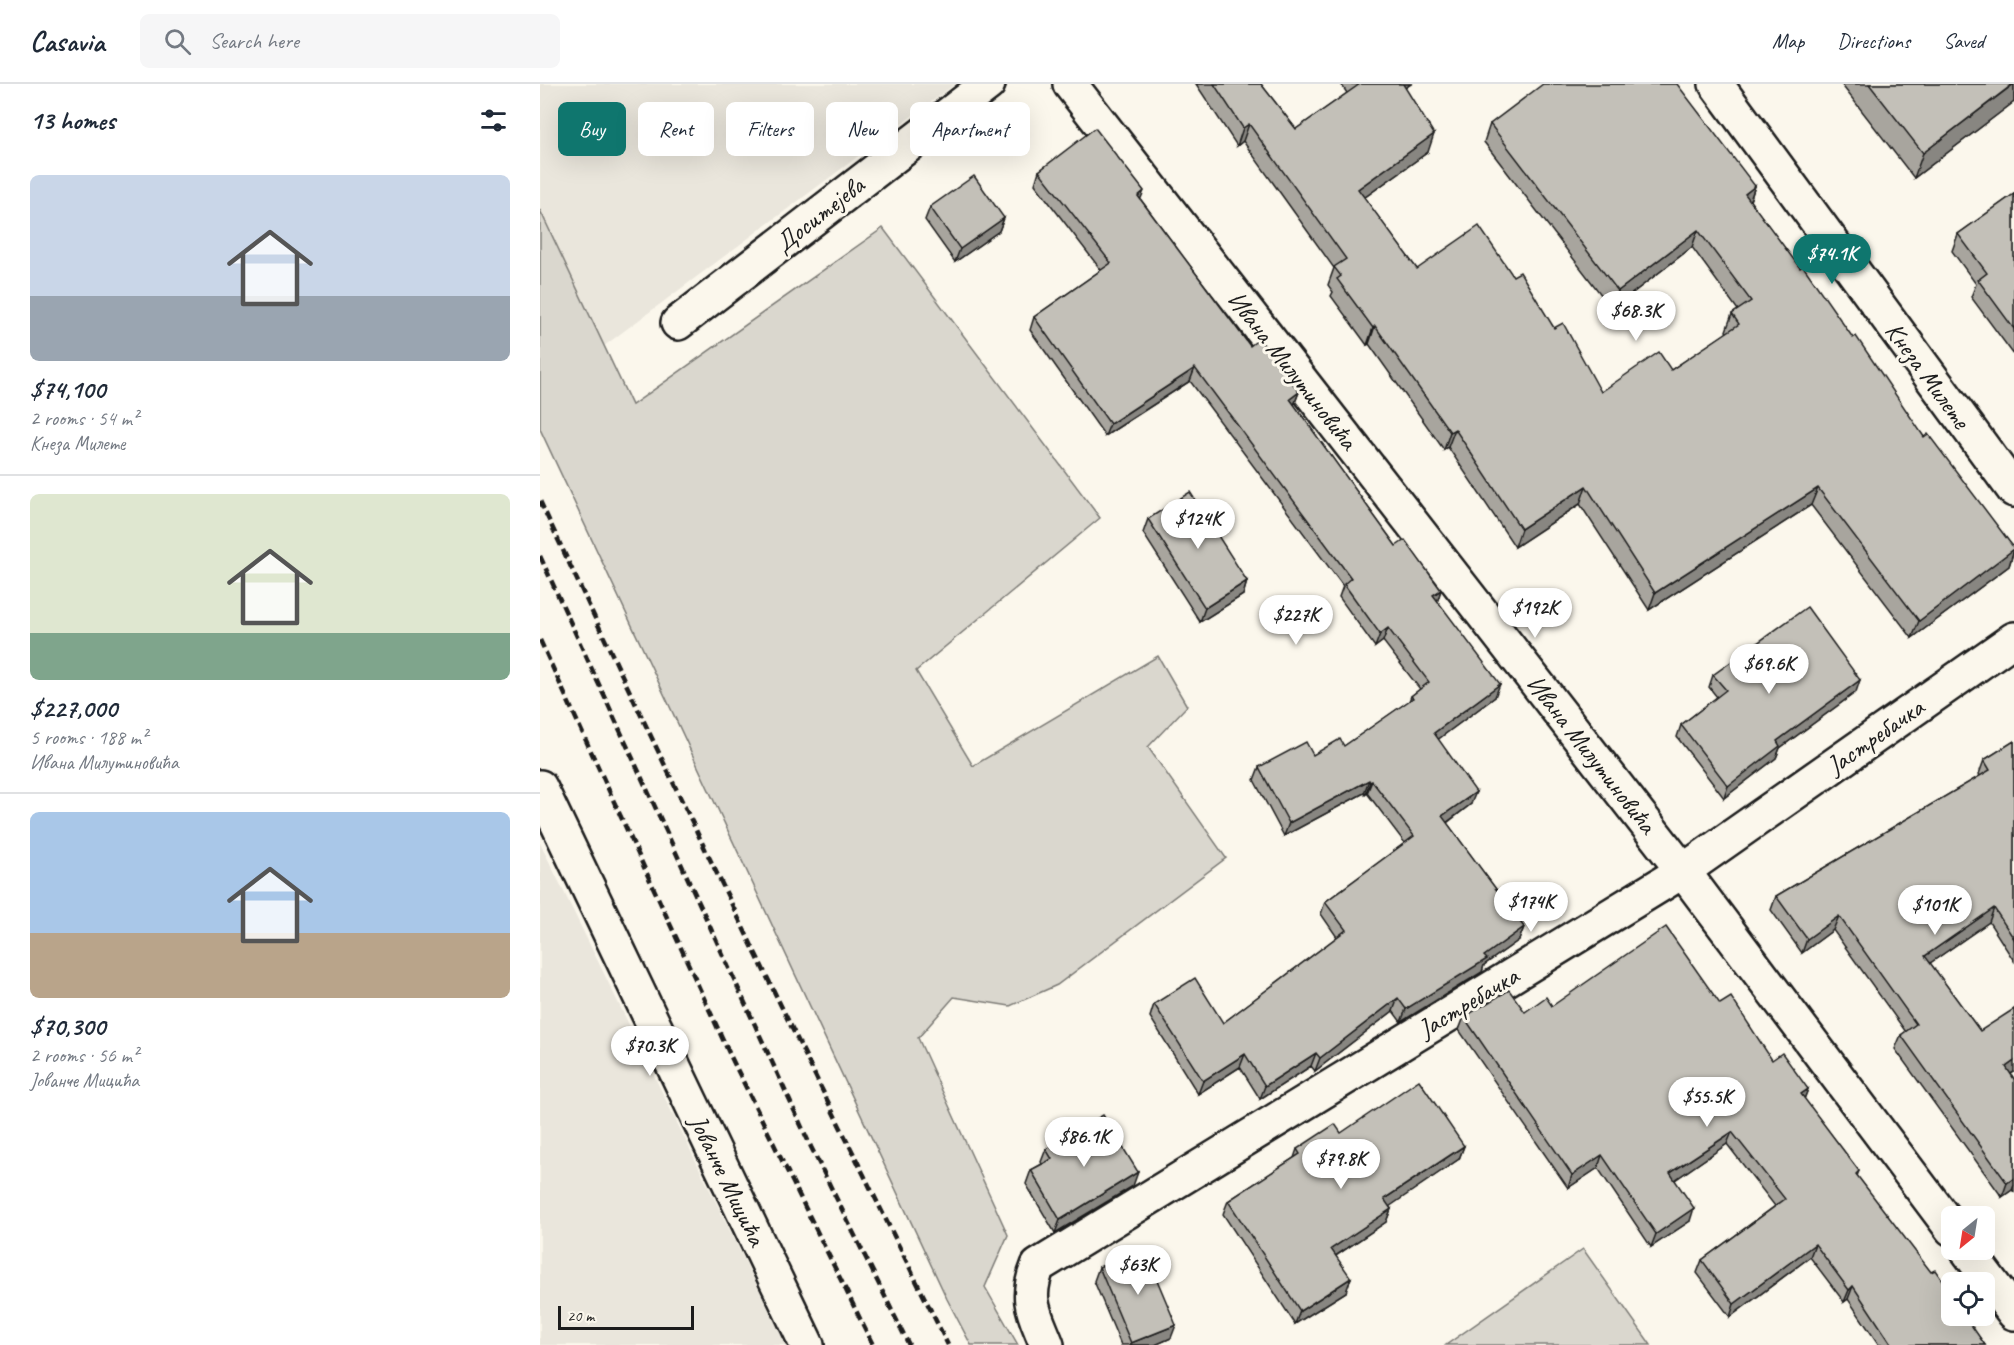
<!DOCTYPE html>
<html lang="en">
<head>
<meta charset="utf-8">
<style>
	:root { --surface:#fff; --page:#f6f6f7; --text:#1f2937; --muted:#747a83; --line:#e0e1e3; --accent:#0f766e }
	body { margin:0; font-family:Caveat,sans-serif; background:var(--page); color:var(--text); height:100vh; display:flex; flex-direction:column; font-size:22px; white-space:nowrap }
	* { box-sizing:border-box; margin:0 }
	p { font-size:20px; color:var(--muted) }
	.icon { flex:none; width:33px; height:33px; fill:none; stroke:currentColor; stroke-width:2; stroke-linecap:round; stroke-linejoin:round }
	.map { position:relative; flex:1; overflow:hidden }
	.panel { display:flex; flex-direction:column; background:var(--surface); width:540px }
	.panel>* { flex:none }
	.hud { position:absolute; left:18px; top:18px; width:570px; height:54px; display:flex; gap:12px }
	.needle { width:39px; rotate:210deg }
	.tools { position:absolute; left:1401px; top:1122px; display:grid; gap:12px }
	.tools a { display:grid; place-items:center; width:54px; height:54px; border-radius:9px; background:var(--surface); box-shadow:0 6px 24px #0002; font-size:30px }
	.scale { position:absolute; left:18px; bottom:15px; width:136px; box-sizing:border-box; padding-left:6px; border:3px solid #1c1c1c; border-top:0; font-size:16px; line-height:21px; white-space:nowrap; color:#1c1c1c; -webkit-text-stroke:4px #fbf7ec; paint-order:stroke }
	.price { position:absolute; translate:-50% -51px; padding:0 14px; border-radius:21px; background:#fff; color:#222; font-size:20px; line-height:39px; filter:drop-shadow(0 2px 3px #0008) }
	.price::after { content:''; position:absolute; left:50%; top:36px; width:18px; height:14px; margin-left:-9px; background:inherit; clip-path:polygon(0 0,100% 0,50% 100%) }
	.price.active { background:var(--accent); color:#fff }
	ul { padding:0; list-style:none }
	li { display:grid; align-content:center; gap:12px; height:318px; padding:0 30px }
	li+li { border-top:2px solid var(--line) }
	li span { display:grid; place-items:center; height:186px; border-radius:9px; color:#555 }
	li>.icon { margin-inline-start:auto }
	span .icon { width:108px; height:108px; fill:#fffc; stroke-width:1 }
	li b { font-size:26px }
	h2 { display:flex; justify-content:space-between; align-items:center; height:72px; padding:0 30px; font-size:26px }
	.chip { padding:0 21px; border-radius:9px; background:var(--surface); box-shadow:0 6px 24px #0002; font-size:21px; line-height:54px }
	.chip.active { background:var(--accent); color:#fff }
	header { display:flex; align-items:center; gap:36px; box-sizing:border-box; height:84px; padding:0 30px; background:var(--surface); border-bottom:2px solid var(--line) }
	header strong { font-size:28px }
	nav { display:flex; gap:33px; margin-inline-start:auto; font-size:21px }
	.search { width:420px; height:54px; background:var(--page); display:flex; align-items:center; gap:15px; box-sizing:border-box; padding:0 21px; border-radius:9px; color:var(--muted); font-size:22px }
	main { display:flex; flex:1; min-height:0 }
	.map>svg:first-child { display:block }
</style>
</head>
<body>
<header>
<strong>Casavia</strong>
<div class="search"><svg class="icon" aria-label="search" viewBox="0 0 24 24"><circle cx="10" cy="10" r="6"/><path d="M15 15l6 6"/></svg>Search here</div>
<nav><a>Map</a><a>Directions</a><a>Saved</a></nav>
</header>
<main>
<section class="panel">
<h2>13 homes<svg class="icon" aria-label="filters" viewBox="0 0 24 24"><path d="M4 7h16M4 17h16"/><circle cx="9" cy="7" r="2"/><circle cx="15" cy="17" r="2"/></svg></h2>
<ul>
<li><span style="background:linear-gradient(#c9d6e8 65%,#9aa5b1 0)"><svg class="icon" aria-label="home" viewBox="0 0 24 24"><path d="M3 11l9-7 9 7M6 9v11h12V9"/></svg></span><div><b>$74,100</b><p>2 rooms · 54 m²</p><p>Кнеза Милете</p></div></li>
<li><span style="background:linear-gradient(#dfe7d0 75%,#7fa58c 0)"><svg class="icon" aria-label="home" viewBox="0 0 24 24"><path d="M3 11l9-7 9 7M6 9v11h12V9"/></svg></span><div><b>$227,000</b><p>5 rooms · 188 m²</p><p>Ивана Милутиновића</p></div></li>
<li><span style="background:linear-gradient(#a9c7e8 65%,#b9a48a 0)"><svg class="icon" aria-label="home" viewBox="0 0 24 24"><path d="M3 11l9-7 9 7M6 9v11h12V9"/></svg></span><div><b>$70,300</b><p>2 rooms · 56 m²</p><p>Јованче Мицића</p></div></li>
</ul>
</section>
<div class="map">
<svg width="1474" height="1261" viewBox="0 0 1474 1261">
	<rect width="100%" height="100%" fill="#fbf7ec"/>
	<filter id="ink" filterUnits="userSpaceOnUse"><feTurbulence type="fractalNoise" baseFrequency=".0167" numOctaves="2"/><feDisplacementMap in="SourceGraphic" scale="12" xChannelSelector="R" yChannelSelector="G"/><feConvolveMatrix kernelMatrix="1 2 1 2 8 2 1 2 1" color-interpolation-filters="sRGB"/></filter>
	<g filter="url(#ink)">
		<g fill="#eae6dc">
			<path d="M0,0H415L64,262L0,126Z"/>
			<path d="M0,759L246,1261H0Z"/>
		</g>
		<g fill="#dad7ce" stroke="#7b7a75" stroke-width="1.5">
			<path d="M0,126L92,321L343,144L560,434L376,587L433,682L618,572L647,622L608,663L686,774L517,901L470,922L414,913L378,954L468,1151L445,1203L478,1261H431L407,1215L0,345Z"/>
			<path d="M1043,1165L1111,1261H906Z"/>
		</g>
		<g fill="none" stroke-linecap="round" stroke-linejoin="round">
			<defs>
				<g id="minor">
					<path d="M530,0L1143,787L1412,1145"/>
					<path d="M138,239L448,0"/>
					<path d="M0,703L267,1261"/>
					<path d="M1427,1166L1474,1229"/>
					<path d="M507,1261C495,1230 484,1216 498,1182L1143,787L1474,555"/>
				</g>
				<path id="major" d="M1176,0L1474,406"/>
			</defs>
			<use href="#minor" stroke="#1c1c1c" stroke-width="38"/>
			<use href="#major" stroke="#1c1c1c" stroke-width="38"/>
			<use href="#minor" stroke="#fbf7ec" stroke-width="33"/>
			<use href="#major" stroke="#fbf7ec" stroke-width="33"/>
			<g stroke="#1c1c1c" stroke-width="4.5" stroke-dasharray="9 4.5" stroke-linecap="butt">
				<path d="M0,417C132,700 269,981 408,1261"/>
				<path d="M0,472L271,1063L369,1261"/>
				<path d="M0,556L190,971L333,1261"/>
			</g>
		</g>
		<g fill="#a8a59e" stroke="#1c1c1c" stroke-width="1.5">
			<path d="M656,0H721L756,45L807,9L801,0H871L865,4L888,68L824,114L877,185L973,192L1014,244L1061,308L1131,286L1187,249L1186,247L1192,230L1198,226L1152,163L1072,225L944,58L950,40L1215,102L1210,117L1384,353L1474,464V467L1469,482L1372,554L1271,421L1109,526L1040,420L975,463L908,363L904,366L829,260L827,261L791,212L793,208L788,201L794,184L703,57L697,62Z"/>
			<path d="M1301,0H1474V18L1374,94Z"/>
			<path d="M499,87L601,116L710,262L759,308L754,321L856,462L901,506L897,517L955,613L898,655L931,720L907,739L984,843L979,856L944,881L942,888L861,938L853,927L775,987L771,982L720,1015L700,983L658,1010L610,933L614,920L683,939L797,853L781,830L785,818L865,759L827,709L825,711L824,709L744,752L714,696L719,683L773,671L804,662L869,617L871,612L880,605L843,557L835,563L799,513L803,502L650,297L565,352L490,246L494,233L561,186L495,100Z"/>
			<path d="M1474,110V271L1431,213L1436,200L1412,167L1418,150Z"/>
			<path d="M390,123L464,134L459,147L415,178L385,136Z"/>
			<path d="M608,435L707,497L703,511L660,538L603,449Z"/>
			<path d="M1173,591L1316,608L1240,664L1236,674L1184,714L1137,653L1141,641L1177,613L1169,603Z"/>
			<path d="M1474,657V877L1449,838L1390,879L1440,947L1474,988L1471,990L1474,995V1108L1472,1106L1462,1113L1355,965L1361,951L1366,948L1293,846L1262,869L1231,826L1236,812L1440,692L1439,690L1444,676Z"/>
			<path d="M1180,920L1232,976L1268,1005L1264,1015L1319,1087L1317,1092L1445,1261H1339L1308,1215L1304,1218L1270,1173L1190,1233L1157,1189L1162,1176L1235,1122L1187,1060L1135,1096L1150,1137L1111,1163L1058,1084L1028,1104L919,946L924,933L985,928L1012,922Z"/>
			<path d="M801,1049L924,1062L919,1075L849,1122L851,1125L846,1138L796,1172L806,1208L755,1240L683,1130L688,1117L754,1074L757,1065Z"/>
			<path d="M506,1065L593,1102L515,1149L486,1100L491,1086L502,1080L501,1078Z"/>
			<path d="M559,1183L631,1254L615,1261H581L554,1197Z"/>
		</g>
		<g fill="#888681" stroke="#1c1c1c" stroke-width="1.5">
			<path d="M858,0H871L853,12Z"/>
			<path d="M1474,0V18L1374,94L1383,69Z"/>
			<path d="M709,40L703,57L697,62L703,44Z"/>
			<path d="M894,50L888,68L811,123L818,105Z"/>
			<path d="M1215,102L1209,119L1205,110Z"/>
			<path d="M604,107L599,119L598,112Z"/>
			<path d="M464,134L459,147L415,178L420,165Z"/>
			<path d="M1158,146L1152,163L1072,225L1078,207Z"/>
			<path d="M835,242L829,260L827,261L833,244Z"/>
			<path d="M655,284L650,297L565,352L570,340Z"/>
			<path d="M759,308L754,321L750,315Z"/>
			<path d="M915,345L908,363L904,366L910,348Z"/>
			<path d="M1046,402L1040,420L975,463L981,445Z"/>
			<path d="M1278,404L1271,421L1109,526L1115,509Z"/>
			<path d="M1474,465L1469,482L1372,554L1379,537Z"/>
			<path d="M707,497L703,511L660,538L665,524Z"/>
			<path d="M901,506L897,519L893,511Z"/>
			<path d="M848,544L843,557L835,563L840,550Z"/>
			<path d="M1320,596L1316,608L1240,664L1236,674L1184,714L1188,702L1237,657Z"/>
			<path d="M960,600L955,613L889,662L894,649Z"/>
			<path d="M829,696L824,709L744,752L749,739Z"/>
			<path d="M832,697L827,709L825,711L830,698Z"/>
			<path d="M936,708L931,720L898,745L902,732Z"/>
			<path d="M1454,824L1449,838L1380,886L1385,872Z"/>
			<path d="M1299,832L1293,846L1262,869L1267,855Z"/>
			<path d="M984,843L979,856L944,881L942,888L861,938L866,925L944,872Z"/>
			<path d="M858,914L853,927L775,987L780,974Z"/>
			<path d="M776,969L771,982L720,1015L725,1002Z"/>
			<path d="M705,970L700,983L658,1010L663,997Z"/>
			<path d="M1474,977V988L1460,997L1466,983Z"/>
			<path d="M1268,1005L1263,1018L1261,1010Z"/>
			<path d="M1192,1048L1187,1060L1126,1102L1130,1089Z"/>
			<path d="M924,1062L919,1075L840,1129L844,1115Z"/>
			<path d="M1062,1071L1058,1084L1028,1104L1032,1091Z"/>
			<path d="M598,1088L593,1102L515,1149L520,1136Z"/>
			<path d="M1474,1094V1101L1472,1106L1462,1113L1467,1099Z"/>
			<path d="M1154,1124L1150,1137L1111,1163L1116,1150Z"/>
			<path d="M851,1125L846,1138L786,1178L791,1165Z"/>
			<path d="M1275,1160L1270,1173L1190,1233L1194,1220Z"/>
			<path d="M811,1194L806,1208L755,1240L760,1227Z"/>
			<path d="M1313,1202L1308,1215L1304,1218L1309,1206Z"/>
			<path d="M636,1241L631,1254L615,1261H590L591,1259Z"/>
		</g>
		<g fill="#c3c0b8" stroke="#1c1c1c" stroke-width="1.5">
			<path d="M674,0H721L756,45L820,0H863L894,50L818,105L877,185L939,142L973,192L980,188L1014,244L1023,239L1061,308L1119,268L1131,286L1199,240L1192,230L1211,217L1158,146L1078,207L950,40L1003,0H1137L1215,102L1205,110L1260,184L1263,182L1313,254L1316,252L1384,353L1388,350L1474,464V465L1379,537L1278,404L1115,509L1046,402L981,445L915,345L910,348L835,242L833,244L797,195L801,192L794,183L806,175L709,40L703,44Z"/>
			<path d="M1329,0H1473L1383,69Z"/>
			<path d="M555,44L604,107L598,112L710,262L719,255L729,267L759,308L750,315L856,462L865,456L901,506L893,511L960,600L894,649L936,708L902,732L984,843L944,872L947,875L866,925L858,914L780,974L776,969L725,1002L705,970L663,997L614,920L655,894L683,939L806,846L785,818L874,752L832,697L830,698L829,696L749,739L719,683L766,658L773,671L800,655L804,662L873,614L871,612L889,598L848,544L840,550L804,500L811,494L655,284L570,340L494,233L571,179L499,87Z"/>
			<path d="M434,92L464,134L420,165L390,123Z"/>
			<path d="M1474,110V245L1438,196L1447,189L1418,150Z"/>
			<path d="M650,408L707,497L665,524L608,435Z"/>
			<path d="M1267,523L1320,596L1237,657L1240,662L1188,702L1141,641L1186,606L1173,591Z"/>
			<path d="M1474,657V855L1454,824L1385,872L1440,947L1474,925V977L1466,983L1474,995V1094L1467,1099L1361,951L1376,940L1299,832L1267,855L1236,812L1450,686L1444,676Z"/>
			<path d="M1126,843L1180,920L1191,913L1232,976L1242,969L1268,1005L1261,1010L1319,1087L1316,1090L1391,1188L1395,1186L1412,1210V1232H1425L1445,1261H1352L1313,1202L1309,1206L1275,1160L1194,1220L1162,1176L1245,1115L1192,1048L1130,1089L1154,1124L1116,1150L1062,1071L1032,1091L924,933L969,906L985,928L1006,913L1012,922Z"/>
			<path d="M879,996L924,1062L844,1115L851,1125L791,1165L811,1194L760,1227L688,1117L760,1070L757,1065L795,1040L801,1049Z"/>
			<path d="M563,1031L598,1088L520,1136L491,1086L512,1075L506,1065Z"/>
			<path d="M604,1165L636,1241L591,1259L559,1183Z"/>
		</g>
	</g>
	<g text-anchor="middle" stroke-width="6" stroke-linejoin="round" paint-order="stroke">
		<g font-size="26" fill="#1c1c1c" stroke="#fbf7ec">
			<text transform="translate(279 130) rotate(-38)" y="9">Доситејева</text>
			<text transform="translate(753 286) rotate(52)" y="9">Ивана Милутиновића</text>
			<text transform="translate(1388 291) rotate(54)" y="9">Кнеза Милете</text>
			<text transform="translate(1335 652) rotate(-35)" y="9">Јастребачка</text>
			<text transform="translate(1052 670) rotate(52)" y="9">Ивана Милутиновића</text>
			<text transform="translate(928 918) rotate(-31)" y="9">Јастребачка</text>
			<text transform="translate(188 1096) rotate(64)" y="9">Јованче Мицића</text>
		</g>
	</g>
</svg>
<div class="tools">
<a><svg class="needle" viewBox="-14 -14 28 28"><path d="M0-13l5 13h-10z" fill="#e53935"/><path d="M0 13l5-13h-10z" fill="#747a83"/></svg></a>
<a><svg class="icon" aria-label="locate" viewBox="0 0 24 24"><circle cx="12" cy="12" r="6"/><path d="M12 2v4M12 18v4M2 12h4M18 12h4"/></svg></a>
</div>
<div class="scale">20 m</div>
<b class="price active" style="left:1292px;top:201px">$74.1K</b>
<b class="price" style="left:1096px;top:258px">$68.3K</b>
<b class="price" style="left:658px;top:466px">$124K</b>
<b class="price" style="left:995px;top:555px">$192K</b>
<b class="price" style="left:756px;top:562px">$227K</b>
<b class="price" style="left:1229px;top:611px">$69.6K</b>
<b class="price" style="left:991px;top:849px">$174K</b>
<b class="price" style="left:1395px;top:852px">$101K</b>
<b class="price" style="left:110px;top:993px">$70.3K</b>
<b class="price" style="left:1167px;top:1044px">$55.5K</b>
<b class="price" style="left:544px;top:1084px">$86.1K</b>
<b class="price" style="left:801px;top:1106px">$79.8K</b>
<b class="price" style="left:598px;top:1212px">$63K</b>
<div class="hud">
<a class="chip active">Buy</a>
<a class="chip">Rent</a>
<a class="chip">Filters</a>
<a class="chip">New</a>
<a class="chip">Apartment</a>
</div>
</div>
</main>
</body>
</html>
